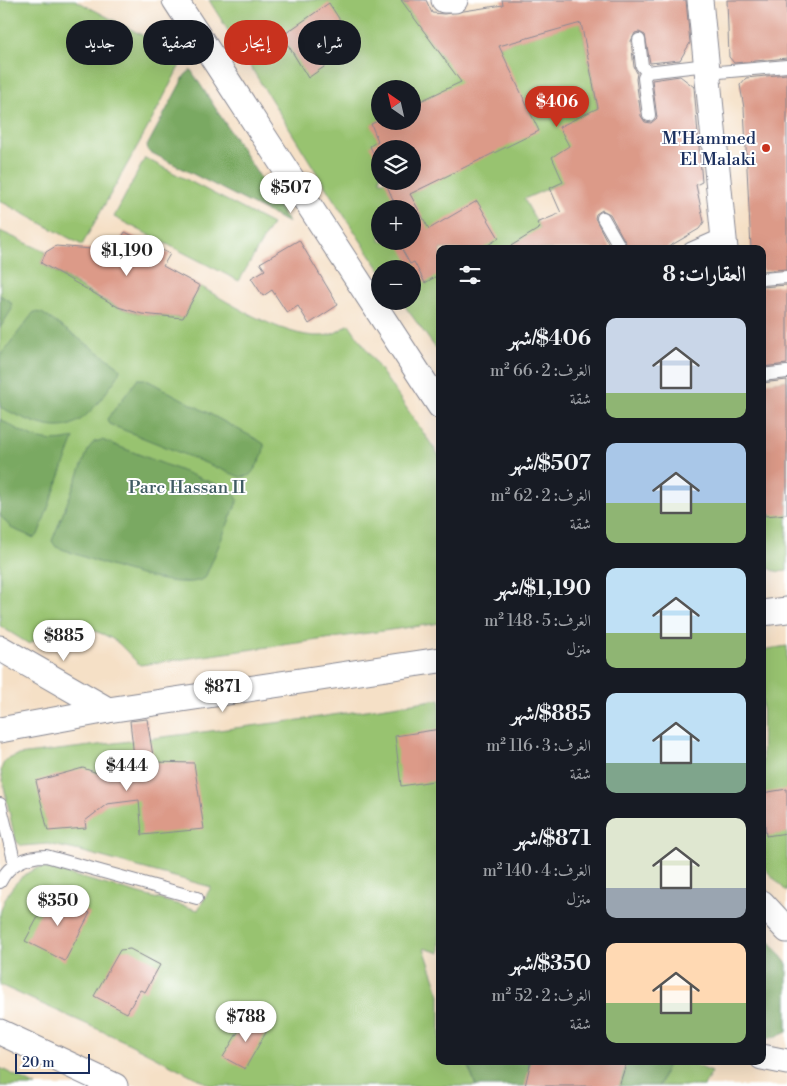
<!DOCTYPE html>
<html lang="ar">
<head>
<meta charset="utf-8">
<style>
	:root { --surface:#171b24; --page:#20242c; --text:#f1f3f6; --muted:#9ea1a6; --accent:#c8321e }
	body { margin:0; font-family:"Libre Bodoni",Amiri,serif; background:var(--page); color:var(--text); direction:rtl; height:100vh; display:flex; flex-direction:column; font-size:19px; white-space:nowrap }
	* { box-sizing:border-box; margin:0 }
	p { font-size:16px; color:var(--muted) }
	.icon { flex:none; width:28px; height:28px; fill:none; stroke:currentColor; stroke-width:2; stroke-linecap:round; stroke-linejoin:round }
	.map { position:relative; flex:1; overflow:hidden; direction:ltr }
	.sheet { position:absolute; left:436px; top:245px; width:330px; height:820px; display:flex; flex-direction:column; background:var(--surface); border-radius:10px; box-shadow:0 5px 20px #0002; direction:rtl }
	.sheet>* { flex:none }
	.guide { position:absolute; left:15px; top:20px; width:346px; height:45px; direction:rtl; display:flex; gap:10px }
	.needle { width:32px; rotate:326deg }
	.fabs { position:absolute; left:371px; top:80px; display:grid; gap:10px }
	.fabs a { display:grid; place-items:center; width:50px; height:50px; border-radius:50%; background:var(--surface); box-shadow:0 5px 20px #0002; font-size:25px }
	.scale { position:absolute; left:15px; bottom:12px; width:75px; box-sizing:border-box; padding-left:5px; border:2px solid #1b2f5e; border-top:0; font-size:14px; line-height:18px; white-space:nowrap; color:#1b2f5e; -webkit-text-stroke:4px #fff; paint-order:stroke }
	.price { position:absolute; translate:-50% -42px; padding:0 11px; border-radius:18px; background:#fff; color:#222; font-size:16px; line-height:32px; filter:drop-shadow(0 1px 2px #0008) }
	.price::after { content:''; position:absolute; left:50%; top:30px; width:15px; height:11px; margin-left:-8px; background:inherit; clip-path:polygon(0 0,100% 0,50% 100%) }
	.price.active { background:var(--accent); color:#fff }
	ul { padding:0; list-style:none }
	li { display:flex; align-items:center; gap:15px; height:125px; padding:0 20px }
	li span { display:grid; place-items:center; flex:none; width:140px; height:100px; border-radius:10px; color:#555 }
	li>.icon { margin-inline-start:auto }
	span .icon { width:60px; height:60px; fill:#fffc; stroke-width:1 }
	li b { font-size:21px }
	h2 { display:flex; justify-content:space-between; align-items:center; height:60px; padding:0 20px; font-size:21px }
	.chip { padding:0 18px; border-radius:22px; background:var(--surface); box-shadow:0 5px 20px #0002; font-size:18px; line-height:45px }
	.chip.active { background:var(--accent); color:#fff }
	.map>svg:first-child { display:block }
</style>
</head>
<body>
<div class="map">
<svg width="787" height="1086" viewBox="0 0 787 1086">
	<rect width="100%" height="100%" fill="#fff"/>
	<filter id="ink" filterUnits="userSpaceOnUse"><feTurbulence type="fractalNoise" baseFrequency=".02" numOctaves="2"/><feDisplacementMap in="SourceGraphic" scale="10" xChannelSelector="R" yChannelSelector="G"/><feConvolveMatrix kernelMatrix="1 2 1 2 8 2 1 2 1" color-interpolation-filters="sRGB"/></filter>
	<filter id="wash" filterUnits="userSpaceOnUse"><feTurbulence type="fractalNoise" baseFrequency=".0096" numOctaves="4" result="noise"/><feDisplacementMap in="SourceGraphic" scale="20" xChannelSelector="R" yChannelSelector="G"/><feGaussianBlur stdDeviation="1.12" result="paint"/><feColorMatrix in="noise" values="0 0 0 0 0 0 0 0 0 0 0 0 0 0 0 0 0 1.4 0 .05"/><feComposite in="paint" operator="in"/></filter>
	<g filter="url(#wash)">
		<rect width="100%" height="100%" fill="#f5e0c6"/>
		<g fill="#98c370" stroke="#5a7967" fill-rule="evenodd">
			<path d="M0,0H75L184,57L152,120L82,245L0,201Z"/>
			<path d="M209,0H401L446,61L581,22L598,108L563,182L524,199L552,249H440V354L401,301H412V269L380,270L330,194ZM380,89H412V121H380ZM380,149H412V181H380ZM380,209H412V241H380Z"/>
			<path d="M145,158L272,224L239,281L114,217Z"/>
			<path d="M0,231L46,252L41,263C66,278 91,295 118,307C138,315 161,316 183,318L200,286C231,304 292,343 329,335C337,333 343,328 349,324L440,457V623L140,665C131,657 123,646 114,640C86,622 55,627 29,644L0,626Z"/>
			<path d="M787,380V571C776,573 770,570 763,563V384Z"/>
			<path d="M787,646V892L763,867L762,650Z"/>
			<path d="M440,699V953L424,948L440,995V1061H466L476,1086H212L124,1041L0,985C0,967 0,929 0,914C5,893 20,872 42,867L198,910L211,887L80,851L48,844L22,846L17,842L14,835L1,772C2,760 8,759 18,755L299,720Z"/>
			<path d="M669,1061H684L712,1072L704,1086H659Z"/>
			<path d="M0,1068L36,1086H0Z"/>
		</g>
		<g fill="#7aa962" stroke="#4a6c60">
			<path d="M191,70L289,223L148,151L147,146L185,75Z"/>
			<path d="M0,295L11,302L12,309L0,328Z"/>
			<path d="M34,312L42,313L117,365L120,369L118,376C77,434 66,440 0,407V356Z"/>
			<path d="M138,379H145L258,440L264,444C265,455 256,468 249,476L240,477L109,424L107,419Z"/>
			<path d="M0,419C26,435 43,446 74,438L38,535L34,538L11,528L0,515Z"/>
			<path d="M102,440L233,491L238,500L205,578C179,595 85,557 56,547L52,541L89,448L94,442Z"/>
			<path d="M762,931L787,964V1032L776,1037L763,1039Z"/>
			<path d="M466,1061H669L659,1086H476Z"/>
		</g>
		<g id="blocks">
			<g fill="#dc9a88">
				<path d="M401,0H426L432,13L444,14L503,5L502,0H686L690,43L680,60L650,63L645,35L639,32L635,33L631,41L634,67L637,73L636,79L641,116L645,122L651,123L657,118L652,80L680,76L694,87L702,182L696,185L704,222L699,229L665,249H629L610,214L602,210L596,214L595,218L611,249H506L540,228L537,223L561,213L550,188L563,182L552,157L569,146L559,127L598,108L581,23L499,46L539,131L410,194L429,229L477,201L499,238L482,249H440V274L425,283L414,262L410,264L400,246L412,241V209H397L385,181H412V149H380V169L370,146L378,141L371,124L380,120L412,121V105L461,82Z"/>
				<path d="M727,0H787V58L734,63L729,57Z"/>
				<path d="M329,3L356,45L308,78L285,40L286,33Z"/>
				<path d="M787,74V269L762,271V249H751L744,108L740,85L746,78Z"/>
				<path d="M125,232L170,254L163,266L200,286L183,318L142,314L118,307L41,263L46,252L56,246L114,251Z"/>
				<path d="M299,240L338,305L309,324L298,306L287,313L272,290L263,296L251,278L265,270L260,263Z"/>
				<path d="M787,285V364L762,367V287Z"/>
				<path d="M787,380V514L765,516L762,473V383Z"/>
				<path d="M147,719L154,762L194,763L204,829L142,835L139,800L107,804L85,821L86,828L48,831L36,781L83,768L100,774L135,766L130,721Z"/>
				<path d="M440,729V780L401,786L395,736Z"/>
				<path d="M787,789V833L766,836L762,793Z"/>
				<path d="M51,893L90,913L65,961L25,941Z"/>
				<path d="M130,949L160,965L145,992L140,990L127,1013L94,996L120,950Z"/>
				<path d="M247,1017L268,1029L245,1069L223,1057Z"/>
				<path d="M531,1061H627L619,1086H525Z"/>
			</g>
		</g>
	</g>
	<g filter="url(#ink)">
		<use href="#blocks" fill-opacity="0" stroke="#888892" stroke-width="1"/>
		<g fill="none" stroke-linecap="round" stroke-linejoin="round">
			<defs>
				<g id="lane">
					<path d="M639,40L642,66L647,72L707,65"/>
					<path d="M647,72L644,78L649,115"/>
					<path d="M708,73L787,66"/>
					<path d="M603,218L621,249"/>
					<path d="M690,249L724,234"/>
					<path d="M762,279L787,277"/>
					<path d="M762,375L787,372"/>
					<path d="M0,804L15,864"/>
					<path d="M0,882C9,864 26,856 46,856L197,898"/>
				</g>
				<g id="street">
					<path d="M175,0L440,406"/>
					<path d="M444,0H455"/>
					<path d="M700,0L725,249"/>
					<path d="M762,613L787,610"/>
					<path d="M0,648L108,710"/>
					<path d="M0,730L108,710L440,660"/>
					<path d="M762,903L787,930"/>
					<path d="M0,1032L115,1086"/>
					<path d="M762,1057L787,1062"/>
				</g>
			</defs>
			<use href="#lane" stroke="#888892" stroke-width="14"/>
			<use href="#street" stroke="#888892" stroke-width="27"/>
			<use href="#lane" stroke="#fff" stroke-width="12"/>
			<use href="#street" stroke="#fff" stroke-width="25"/>
		</g>
	</g>
	<circle fill="#c8321e" stroke="#fff" stroke-width="2" cx="766" cy="148" r="5"/>
	<g text-anchor="middle" stroke-width="4" stroke-linejoin="round" paint-order="stroke">
		<g font-size="18" fill="#1b2f5e" stroke="#fff" text-anchor="end">
			<text x="756" y="144">M'Hammed<tspan x="756" dy="21">El Malaki</tspan></text>
		</g>
		<g font-size="18" fill="#405b63" stroke="#fff">
			<text x="187" y="493">Parc Hassan II</text>
		</g>
	</g>
</svg>
<div class="fabs">
<a><svg class="needle" viewBox="-14 -14 28 28"><path d="M0-13l5 13h-10z" fill="#e53935"/><path d="M0 13l5-13h-10z" fill="#9ea1a6"/></svg></a>
<a><svg class="icon" aria-label="layers" viewBox="0 0 24 24"><path d="M12 4l9 5-9 5-9-5zM3 14l9 5 9-5"/></svg></a>
<a>+</a>
<a>−</a>
</div>
<div class="scale">20 m</div>
<b class="price active" style="left:557px;top:128px">$406</b>
<b class="price" style="left:291px;top:214px">$507</b>
<b class="price" style="left:127px;top:277px">$1,190</b>
<b class="price" style="left:64px;top:662px">$885</b>
<b class="price" style="left:223px;top:713px">$871</b>
<b class="price" style="left:127px;top:792px">$444</b>
<b class="price" style="left:58px;top:927px">$350</b>
<b class="price" style="left:246px;top:1043px">$788</b>
<div class="guide">
<a class="chip">شراء</a>
<a class="chip active">إيجار</a>
<a class="chip">تصفية</a>
<a class="chip">جديد</a>
</div>
<section class="sheet">
<h2>العقارات: 8<svg class="icon" aria-label="filters" viewBox="0 0 24 24"><path d="M4 7h16M4 17h16"/><circle cx="9" cy="7" r="2"/><circle cx="15" cy="17" r="2"/></svg></h2>
<ul>
<li><span style="background:linear-gradient(#c9d6e8 75%,#8fb573 0)"><svg class="icon" aria-label="home" viewBox="0 0 24 24"><path d="M3 11l9-7 9 7M6 9v11h12V9"/></svg></span><div><b>$406/شهر</b><p>الغرف: 2 · 66 m²</p><p>شقة</p></div></li>
<li><span style="background:linear-gradient(#a9c7e8 60%,#8fb573 0)"><svg class="icon" aria-label="home" viewBox="0 0 24 24"><path d="M3 11l9-7 9 7M6 9v11h12V9"/></svg></span><div><b>$507/شهر</b><p>الغرف: 2 · 62 m²</p><p>شقة</p></div></li>
<li><span style="background:linear-gradient(#bfe0f5 65%,#8fb573 0)"><svg class="icon" aria-label="home" viewBox="0 0 24 24"><path d="M3 11l9-7 9 7M6 9v11h12V9"/></svg></span><div><b>$1,190/شهر</b><p>الغرف: 5 · 148 m²</p><p>منزل</p></div></li>
<li><span style="background:linear-gradient(#bfe0f5 70%,#7fa58c 0)"><svg class="icon" aria-label="home" viewBox="0 0 24 24"><path d="M3 11l9-7 9 7M6 9v11h12V9"/></svg></span><div><b>$885/شهر</b><p>الغرف: 3 · 116 m²</p><p>شقة</p></div></li>
<li><span style="background:linear-gradient(#dfe7d0 70%,#9aa5b1 0)"><svg class="icon" aria-label="home" viewBox="0 0 24 24"><path d="M3 11l9-7 9 7M6 9v11h12V9"/></svg></span><div><b>$871/شهر</b><p>الغرف: 4 · 140 m²</p><p>منزل</p></div></li>
<li><span style="background:linear-gradient(#ffd9b3 60%,#8fb573 0)"><svg class="icon" aria-label="home" viewBox="0 0 24 24"><path d="M3 11l9-7 9 7M6 9v11h12V9"/></svg></span><div><b>$350/شهر</b><p>الغرف: 2 · 52 m²</p><p>شقة</p></div></li>
</ul>
</section>
</div>
</body>
</html>
